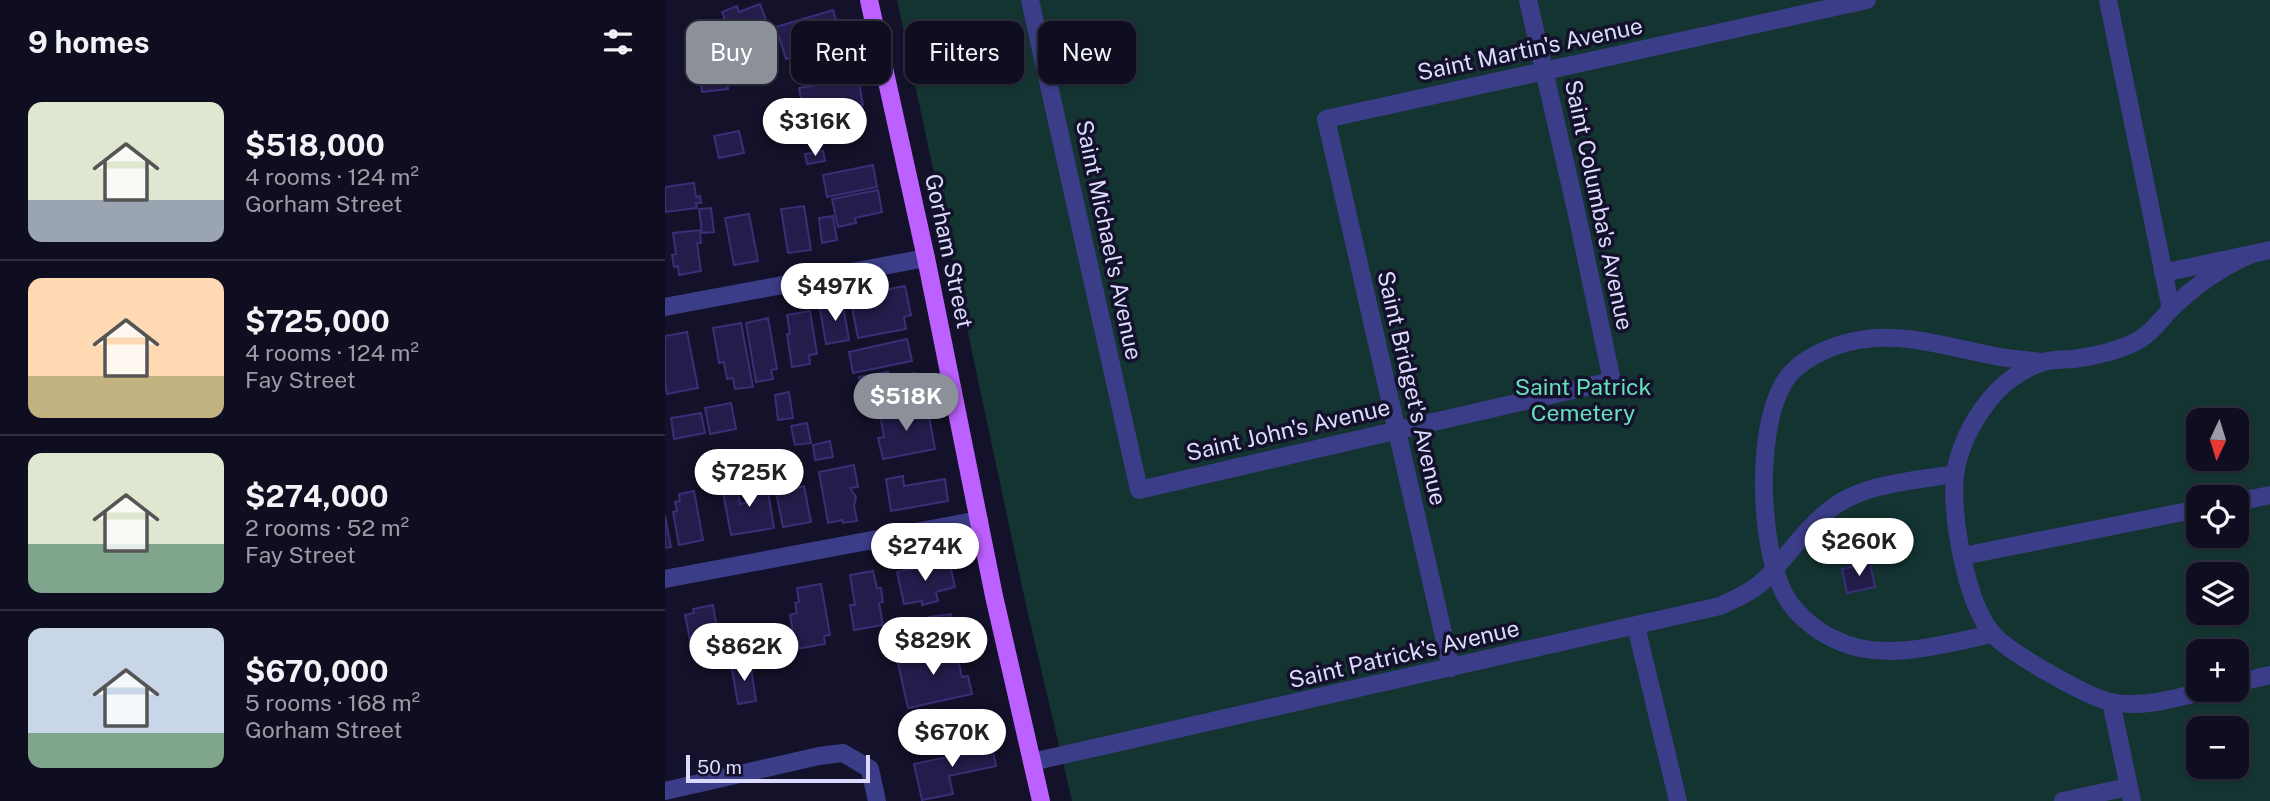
<!DOCTYPE html>
<html lang="en">
<head>
<meta charset="utf-8">
<style>
	:root { --surface:#0f0d20; --page:#1d1b2d; --text:#f1f3f6; --muted:#9b9ca5; --line:#2f2d3e; --accent:#8c9099 }
	body { margin:0; font-family:"Public Sans",sans-serif; background:var(--page); color:var(--text); height:100vh; display:flex; flex-direction:column; font-size:26px; white-space:nowrap }
	* { box-sizing:border-box; margin:0 }
	p { font-size:23px; color:var(--muted) }
	.icon { flex:none; width:38px; height:38px; fill:none; stroke:currentColor; stroke-width:2; stroke-linecap:round; stroke-linejoin:round }
	.map { position:relative; flex:1; overflow:hidden }
	.panel { display:flex; flex-direction:column; background:var(--surface); width:665px }
	.panel>* { flex:none }
	.banner { position:absolute; left:21px; top:21px; width:665px; height:63px; display:flex; gap:14px }
	.needle { width:46px; rotate:184deg }
	.buttons { position:absolute; left:1521px; top:408px; display:grid; gap:14px }
	.buttons a { display:grid; place-items:center; width:63px; height:63px; border-radius:14px; background:var(--surface); box-shadow:0 2px 5px #0004,0 0 0 2px var(--line); font-size:35px }
	.scale { position:absolute; left:21px; bottom:18px; width:184px; box-sizing:border-box; padding-left:7px; border:4px solid #dcdaff; border-top:0; font-size:19px; line-height:24px; white-space:nowrap; color:#dcdaff; -webkit-text-stroke:5px #14112a; paint-order:stroke }
	.price { position:absolute; translate:-50% -60px; padding:0 16px; border-radius:24px; background:#fff; color:#222; font-size:23px; line-height:46px; filter:drop-shadow(0 2px 4px #0008) }
	.price::after { content:''; position:absolute; left:50%; top:42px; width:21px; height:16px; margin-left:-10px; background:inherit; clip-path:polygon(0 0,100% 0,50% 100%) }
	.price.current { background:var(--accent); color:#fff }
	ul { padding:0; list-style:none }
	li { display:flex; align-items:center; gap:21px; height:175px; padding:0 28px }
	li+li { border-top:2px solid var(--line) }
	li span { display:grid; place-items:center; flex:none; width:196px; height:140px; border-radius:14px; color:#555 }
	li>.icon { margin-inline-start:auto }
	span .icon { width:84px; height:84px; fill:#fffc; stroke-width:1 }
	li b { font-size:30px }
	h2 { display:flex; justify-content:space-between; align-items:center; height:84px; padding:0 28px; font-size:30px }
	.chip { padding:0 24px; border-radius:14px; background:var(--surface); box-shadow:0 2px 5px #0004,0 0 0 2px var(--line); font-size:24px; line-height:63px }
	.chip.current { background:var(--accent); color:#fff }
	main { display:flex; flex:1; min-height:0 }
	.map>svg:first-child { display:block }
</style>
</head>
<body>
<main>
<section class="panel">
<h2>9 homes<svg class="icon" aria-label="filters" viewBox="0 0 24 24"><path d="M4 7h16M4 17h16"/><circle cx="9" cy="7" r="2"/><circle cx="15" cy="17" r="2"/></svg></h2>
<ul>
<li><span style="background:linear-gradient(#dfe7d0 70%,#9aa5b1 0)"><svg class="icon" aria-label="home" viewBox="0 0 24 24"><path d="M3 11l9-7 9 7M6 9v11h12V9"/></svg></span><div><b>$518,000</b><p>4 rooms · 124 m²</p><p>Gorham Street</p></div></li>
<li><span style="background:linear-gradient(#ffd9b3 70%,#c2b280 0)"><svg class="icon" aria-label="home" viewBox="0 0 24 24"><path d="M3 11l9-7 9 7M6 9v11h12V9"/></svg></span><div><b>$725,000</b><p>4 rooms · 124 m²</p><p>Fay Street</p></div></li>
<li><span style="background:linear-gradient(#dfe7d0 65%,#7fa58c 0)"><svg class="icon" aria-label="home" viewBox="0 0 24 24"><path d="M3 11l9-7 9 7M6 9v11h12V9"/></svg></span><div><b>$274,000</b><p>2 rooms · 52 m²</p><p>Fay Street</p></div></li>
<li><span style="background:linear-gradient(#c9d6e8 75%,#7fa58c 0)"><svg class="icon" aria-label="home" viewBox="0 0 24 24"><path d="M3 11l9-7 9 7M6 9v11h12V9"/></svg></span><div><b>$670,000</b><p>5 rooms · 168 m²</p><p>Gorham Street</p></div></li>
</ul>
</section>
<div class="map">
<svg width="1605" height="801" viewBox="0 0 1605 801">
	<rect width="100%" height="100%" fill="#14112a"/>
	<path fill="#143432" fill-rule="evenodd" d="M232,0H1605V801H407L361,605ZM1533,420H1572V458H1533ZM1533,497H1572V536H1533ZM1533,574H1572V612H1533ZM1533,651H1572V690H1533ZM1533,728H1572V766H1533Z"/>
	<g fill="#241d4b" stroke="#392f77" stroke-width="2">
		<path d="M95,4L102,23L54,41L50,32L55,30L52,22L60,19L57,12L72,6L74,12Z"/>
		<path d="M168,10L176,37L137,49L138,54L121,59L111,27Z"/>
		<path d="M60,65L63,89L37,92L34,69Z"/>
		<path d="M193,78L198,105L139,115L134,88Z"/>
		<path d="M74,131L79,153L54,158L49,136Z"/>
		<path d="M158,151L160,161L142,164L140,154Z"/>
		<path d="M208,165L212,187L162,197L158,175Z"/>
		<path d="M29,183L31,197L35,196L36,203H31L32,208L0,212V187Z"/>
		<path d="M213,190L217,212L190,218L191,223L173,227L167,199Z"/>
		<path d="M139,206L146,250L123,253L116,209Z"/>
		<path d="M46,208L49,232L37,233L34,209Z"/>
		<path d="M84,214L93,261L69,265L60,218Z"/>
		<path d="M168,216L172,240L157,243L154,218Z"/>
		<path d="M35,230L36,243H32L36,271L14,275L13,266L9,267L7,255L11,254L8,233Z"/>
		<path d="M240,286L246,315L239,317L241,329L193,338L185,297Z"/>
		<path d="M177,299L184,340L161,344L155,309L165,307L164,302Z"/>
		<path d="M145,311L152,354L144,355L145,364L127,367L122,334H125L122,315Z"/>
		<path d="M103,318L112,369L106,370L108,379L91,382L81,323Z"/>
		<path d="M76,323L88,387L70,389L68,378L62,379L59,362L54,363L48,328Z"/>
		<path d="M22,332L33,388L2,394L0,382V336Z"/>
		<path d="M242,339L247,361L188,373L184,352Z"/>
		<path d="M223,372L224,378L250,373L254,394L199,405L194,377Z"/>
		<path d="M124,392L128,418L113,420L110,395Z"/>
		<path d="M66,403L71,429L45,434L40,408Z"/>
		<path d="M257,407L258,412L263,411L270,449L218,459L213,438L219,437L215,415Z"/>
		<path d="M36,413L40,433L9,439L6,418Z"/>
		<path d="M142,423L146,443L130,445L126,426Z"/>
		<path d="M165,441L168,457L150,460L148,445Z"/>
		<path d="M127,465L132,488L139,486L146,522L118,527L111,492L115,491L111,469Z"/>
		<path d="M189,465L193,487L185,488L191,497L189,506L192,521L178,523L177,520L163,523L154,472Z"/>
		<path d="M238,476L239,486L280,479L283,501L226,511L221,479Z"/>
		<path d="M101,480L109,528L66,535L57,487L72,484L75,504L89,501L86,482Z"/>
		<path d="M29,491L38,540L14,545L8,512L12,511L10,502L15,501L14,494Z"/>
		<path d="M0,516L6,547L0,548Z"/>
		<path d="M284,561L290,587L271,592L273,601L257,605V601L239,604L232,572Z"/>
		<path d="M1205,563L1210,587L1182,593L1177,569Z"/>
		<path d="M208,571L212,588H216L218,602L214,603L218,625L189,630L185,605H190L185,575Z"/>
		<path d="M156,584L165,635L159,636L160,644L131,649L125,615L132,613L130,603L134,602L132,588Z"/>
		<path d="M48,605L56,651L32,655L30,639L25,640L20,615L29,613L28,609Z"/>
		<path d="M286,614L290,636L268,640L264,617Z"/>
		<path d="M290,646L297,677L303,676L307,694L243,708L232,659Z"/>
		<path d="M85,662L91,701L73,704L66,664Z"/>
		<path d="M326,741L331,766L284,776L288,794L257,800L249,764L291,755L290,748Z"/>
	</g>
	<g fill="none" stroke-linecap="round" stroke-linejoin="round">
		<g stroke="#3c3d89" stroke-width="18">
			<path d="M365,0L474,490L947,381L911,210L863,0"/>
			<path d="M1443,0L1506,309"/>
			<path d="M1498,273L1605,250"/>
			<path d="M0,307L261,258"/>
			<path d="M1572,502L1605,495"/>
			<path d="M1298,556L1533,509"/>
			<path d="M0,579L314,520"/>
			<path d="M971,626L1013,801"/>
			<path d="M1327,634C1279,644 1219,663 1171,640C1153,632 1134,617 1123,600C1093,555 1087,412 1128,371C1144,355 1171,344 1194,340C1238,332 1282,347 1325,355C1342,359 1360,360 1377,362"/>
			<path d="M786,668L661,119L1202,0"/>
			<path d="M1572,683L1605,675"/>
			<path d="M1545,690C1513,697 1479,709 1446,702C1424,698 1341,651 1327,633C1301,602 1286,516 1290,476C1293,448 1308,420 1325,399C1338,383 1357,369 1376,363C1386,359 1398,360 1408,359C1430,356 1454,351 1474,340C1488,332 1497,318 1508,307C1532,284 1556,267 1587,254"/>
			<path d="M1446,702L1467,801"/>
			<path d="M367,762L1055,606C1070,599 1085,593 1097,582C1120,560 1138,531 1163,511C1196,483 1249,481 1290,474"/>
			<path d="M0,791L154,756L178,753L205,769L212,801"/>
			<path d="M1398,801L1463,787"/>
		</g>
		<path stroke="#bc61ff" stroke-width="18" d="M204,0L261,258L329,596L376,801"/>
	</g>
	<g text-anchor="middle" stroke-width="7" stroke-linejoin="round" paint-order="stroke">
		<g font-size="23" fill="#dcdaff" stroke="#14112a">
			<text transform="translate(865 49) rotate(-12)" y="8">Saint Martin's Avenue</text>
			<text transform="translate(934 205) rotate(78)" y="8">Saint Columba's Avenue</text>
			<text transform="translate(444 240) rotate(78)" y="8">Saint Michael's Avenue</text>
			<text transform="translate(284 251) rotate(78)" y="8">Gorham Street</text>
			<text transform="translate(747 388) rotate(77)" y="8">Saint Bridget's Avenue</text>
			<text transform="translate(623 430) rotate(-13)" y="8">Saint John's Avenue</text>
			<text transform="translate(739 654) rotate(-13)" y="8">Saint Patrick's Avenue</text>
		</g>
		<g font-size="23" fill="#64e1bb" stroke="#14112a">
			<text x="918" y="395">Saint Patrick<tspan x="918" dy="26">Cemetery</tspan></text>
		</g>
	</g>
</svg>
<div class="buttons">
<a><svg class="needle" viewBox="-14 -14 28 28"><path d="M0-13l5 13h-10z" fill="#e53935"/><path d="M0 13l5-13h-10z" fill="#9b9ca5"/></svg></a>
<a><svg class="icon" aria-label="locate" viewBox="0 0 24 24"><circle cx="12" cy="12" r="6"/><path d="M12 2v4M12 18v4M2 12h4M18 12h4"/></svg></a>
<a><svg class="icon" aria-label="layers" viewBox="0 0 24 24"><path d="M12 4l9 5-9 5-9-5zM3 14l9 5 9-5"/></svg></a>
<a>+</a>
<a>−</a>
</div>
<div class="scale">50 m</div>
<b class="price" style="left:150px;top:158px">$316K</b>
<b class="price" style="left:170px;top:323px">$497K</b>
<b class="price current" style="left:241px;top:433px">$518K</b>
<b class="price" style="left:84px;top:509px">$725K</b>
<b class="price" style="left:1194px;top:578px">$260K</b>
<b class="price" style="left:260px;top:583px">$274K</b>
<b class="price" style="left:268px;top:677px">$829K</b>
<b class="price" style="left:79px;top:683px">$862K</b>
<b class="price" style="left:287px;top:769px">$670K</b>
<div class="banner">
<a class="chip current">Buy</a>
<a class="chip">Rent</a>
<a class="chip">Filters</a>
<a class="chip">New</a>
</div>
</div>
</main>
</body>
</html>
